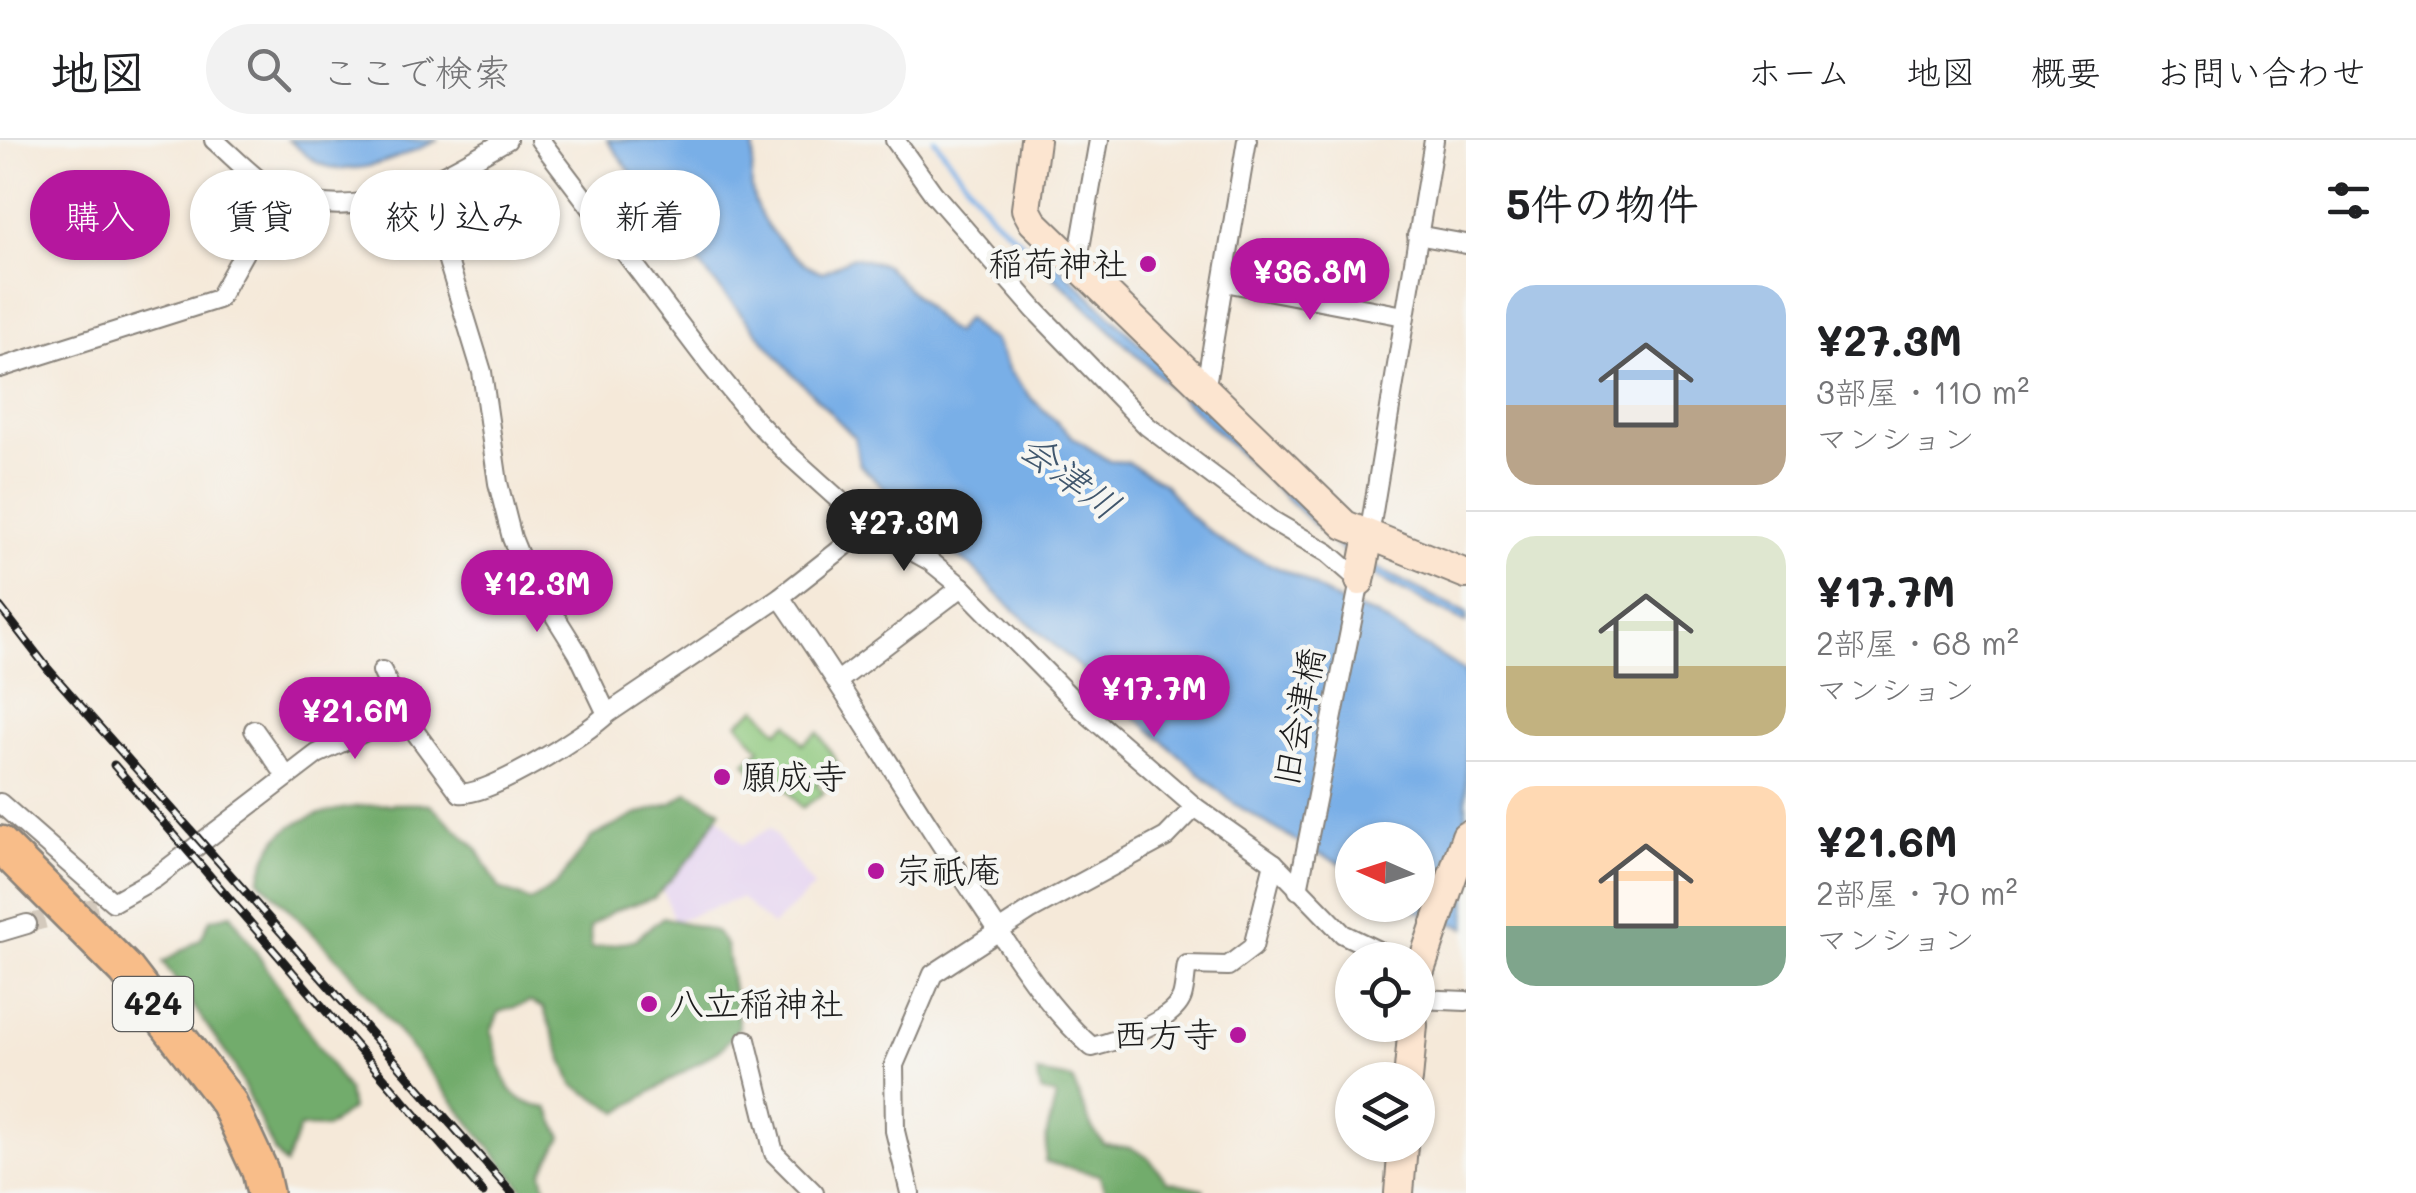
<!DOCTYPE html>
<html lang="ja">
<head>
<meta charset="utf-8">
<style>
	:root { --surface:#fff; --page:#f2f2f2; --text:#202124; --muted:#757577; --line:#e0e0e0; --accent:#b5179e }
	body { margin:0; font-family:Mali,"Klee One",sans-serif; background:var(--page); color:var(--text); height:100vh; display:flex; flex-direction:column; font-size:38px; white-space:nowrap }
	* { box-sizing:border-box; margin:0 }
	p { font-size:32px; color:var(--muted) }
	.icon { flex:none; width:55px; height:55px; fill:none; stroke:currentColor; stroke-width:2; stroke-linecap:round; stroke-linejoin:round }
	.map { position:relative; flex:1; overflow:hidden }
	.sheet { display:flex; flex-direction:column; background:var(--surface); width:950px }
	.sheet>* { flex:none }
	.guide { position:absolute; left:30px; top:30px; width:950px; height:90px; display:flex; gap:20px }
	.needle { width:65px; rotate:273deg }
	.buttons { position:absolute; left:1335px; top:682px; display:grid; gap:20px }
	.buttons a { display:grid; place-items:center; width:100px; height:100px; border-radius:50%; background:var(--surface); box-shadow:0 2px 8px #0004; font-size:50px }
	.price { position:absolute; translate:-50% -85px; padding:0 22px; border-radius:35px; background:var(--accent); color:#fff; font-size:32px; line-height:65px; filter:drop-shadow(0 2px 5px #0008) }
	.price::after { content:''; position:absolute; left:50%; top:60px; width:30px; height:22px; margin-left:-15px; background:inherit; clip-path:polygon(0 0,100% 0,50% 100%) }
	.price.active { background:#222; color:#fff }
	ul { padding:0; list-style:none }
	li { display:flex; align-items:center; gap:30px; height:250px; padding:0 40px }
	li+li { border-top:2px solid var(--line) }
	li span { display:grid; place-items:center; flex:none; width:280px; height:200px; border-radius:30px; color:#555 }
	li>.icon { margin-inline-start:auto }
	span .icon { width:120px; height:120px; fill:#fffc; stroke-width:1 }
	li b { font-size:42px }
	h2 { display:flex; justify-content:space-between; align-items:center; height:120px; padding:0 40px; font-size:42px }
	.pill { padding:0 35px; border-radius:45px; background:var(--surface); box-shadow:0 2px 8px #0004; font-size:35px; line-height:90px }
	.pill.active { background:var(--accent); color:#fff }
	header { display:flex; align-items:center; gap:60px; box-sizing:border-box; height:140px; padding:0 50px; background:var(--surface); border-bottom:2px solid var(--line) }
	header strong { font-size:48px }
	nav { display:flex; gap:55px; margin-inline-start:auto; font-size:35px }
	.search { width:700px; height:90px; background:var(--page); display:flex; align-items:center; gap:25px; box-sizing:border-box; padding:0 35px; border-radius:55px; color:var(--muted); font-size:38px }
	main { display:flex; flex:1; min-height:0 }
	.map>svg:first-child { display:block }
</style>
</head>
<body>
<header>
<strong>地図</strong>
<div class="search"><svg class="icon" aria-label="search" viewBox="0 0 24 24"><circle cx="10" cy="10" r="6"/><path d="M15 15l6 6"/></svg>ここで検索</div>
<nav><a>ホーム</a><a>地図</a><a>概要</a><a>お問い合わせ</a></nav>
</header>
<main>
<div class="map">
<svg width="1466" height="1053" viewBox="0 0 1466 1053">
	<rect width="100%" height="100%" fill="#f6f6f2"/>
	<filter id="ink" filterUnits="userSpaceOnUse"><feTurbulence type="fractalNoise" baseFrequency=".01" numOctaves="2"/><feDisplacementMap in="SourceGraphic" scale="20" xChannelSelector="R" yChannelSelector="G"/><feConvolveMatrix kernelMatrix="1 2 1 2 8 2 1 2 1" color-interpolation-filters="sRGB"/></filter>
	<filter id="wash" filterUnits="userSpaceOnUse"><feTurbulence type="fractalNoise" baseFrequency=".0048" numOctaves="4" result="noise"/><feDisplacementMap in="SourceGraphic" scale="40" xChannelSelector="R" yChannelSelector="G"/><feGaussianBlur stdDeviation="2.25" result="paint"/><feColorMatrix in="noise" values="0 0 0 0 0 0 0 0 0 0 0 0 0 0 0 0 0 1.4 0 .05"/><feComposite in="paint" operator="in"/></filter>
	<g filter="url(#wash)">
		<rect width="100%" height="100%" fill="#f5e9d9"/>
		<path fill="#e5d3f1" d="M711,668L742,705L770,688L814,747L772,786L741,758L674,781L663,750Z"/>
		<path fill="#8dc77c" stroke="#54724c" stroke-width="2.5" d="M757,568L778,591L788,583L803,604L818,592L840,627L816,643L824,653L802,668L775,635L764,645L745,622L760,609L738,583Z"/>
		<g fill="#72ac6c" stroke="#476444" stroke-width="2.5">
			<path d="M688,652L721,670L694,714L654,758L613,771L590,787L591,809L634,800L663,777L715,791L726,805L739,887L722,908L619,972L573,945L543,868L530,862L499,872L491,892C504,931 501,963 548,968L562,997L542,1032L547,1053H526L347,828L259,739C264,728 267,713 274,703C302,663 386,663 429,664L476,707L500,749L531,761L557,744L592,697L636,675L672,663Z"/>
			<path d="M231,774L348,951L351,969L326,988L300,987L285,1025L275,1013L234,925L163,822L201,799L210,779Z"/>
			<path d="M1037,933L1072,939L1092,988L1104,1004L1131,1008L1148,1017L1167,1041L1203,1049L1204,1053H1106L1099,1035L1045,1022L1047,993L1056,956L1041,951Z"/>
		</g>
		<g fill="#79afe7" stroke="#4a6682" stroke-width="2.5">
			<path d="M288,0H438C404,15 358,39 320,24C309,20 299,7 288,0Z"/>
			<path d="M607,0H753C756,16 750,32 752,49C754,78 795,125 823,132L853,117L885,125L946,188L955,193L966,178L982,194L994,200L1010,232L1032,259L1074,298L1109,321L1127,322L1164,344L1189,375L1228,406L1299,437L1341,463L1375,475L1466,532V788L1400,765H1418V700H1352V735L1344,730L1343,724L1314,712L1233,663L1002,459L971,426L923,395L900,363L860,325L854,297L789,230L698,123Z"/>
			<path d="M1051,118L1350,407L1373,426L1466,473V483L1366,432L1347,416L1042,125Z"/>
		</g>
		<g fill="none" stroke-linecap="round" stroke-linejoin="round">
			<path stroke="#79afe7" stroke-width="5" d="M935,0L991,75L1046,124"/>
		</g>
	</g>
	<g filter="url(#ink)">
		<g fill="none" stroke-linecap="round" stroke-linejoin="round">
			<path stroke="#d4cabd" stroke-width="18" stroke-dasharray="18 9" stroke-linecap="butt" d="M27,784L113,762"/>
			<defs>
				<g id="street">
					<path d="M214,0C234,17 257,43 281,53C361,88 440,38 507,0"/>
					<path d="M540,0L710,225L755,280L787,313L869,387L930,421L962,447L1082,569L1195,667L1274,723L1343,794L1397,820"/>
					<path d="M895,0L933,53L1035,170L1147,286L1273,381L1328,413L1360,441L1298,750"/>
					<path d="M425,46L482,232L498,343L512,398L523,425L578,513L607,574L780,457L869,387"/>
					<path d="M1417,95L1466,104"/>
					<path d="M1077,125L1099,0"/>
					<path d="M1225,142L1404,176"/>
					<path d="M0,228L218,159L278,52"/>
					<path d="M1205,251L1247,0"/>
					<path d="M1369,396L1434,0"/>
					<path d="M780,457C850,557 911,662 980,763C1013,812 1047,868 1092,907C1116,901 1173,882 1182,857C1185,848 1185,835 1187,825L1228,826L1253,807L1274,723"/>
					<path d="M382,531L402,574L460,653C487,657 586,595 607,574"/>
					<path d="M838,541L962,447"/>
					<path d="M254,590L287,637"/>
					<path d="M0,663L113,762L154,739L317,614L402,574"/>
					<path d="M0,792L27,784"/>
					<path d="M1418,859L1466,861"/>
					<path d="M746,900L774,1013L814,1053"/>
					<path d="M910,1053L895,991L894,925L933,834L1031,770L1166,697L1195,667"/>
				</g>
				<g id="secondary">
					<path d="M1035,0L1026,69L1033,82L1345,385L1466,434"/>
					<path d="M1360,441L1369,396"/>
					<path d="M1418,836L1466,696"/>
					<path d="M1408,940L1413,885"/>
					<path d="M1399,1053L1403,1005"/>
				</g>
				<path id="highway" d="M0,704L126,830L228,962L260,1031L265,1053"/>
			</defs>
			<use href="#street" stroke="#88827a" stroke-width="22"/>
			<use href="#secondary" stroke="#88827a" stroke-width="32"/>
			<use href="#highway" stroke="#88827a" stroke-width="40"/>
			<use href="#street" stroke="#fff" stroke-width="18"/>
			<use href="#secondary" stroke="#fce5d0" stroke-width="28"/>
			<use href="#highway" stroke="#f8bd89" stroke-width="35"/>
			<defs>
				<g id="rail">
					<path d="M0,467L48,529L512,1053"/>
					<path d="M114,625L483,1053"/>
				</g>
			</defs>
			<use href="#rail" stroke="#1c1c1c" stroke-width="9"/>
			<use href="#rail" stroke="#f6f6f2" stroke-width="5" stroke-dasharray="15" stroke-linecap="butt"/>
		</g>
	</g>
	<g fill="#b5179e" stroke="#f6f6f2" stroke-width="4">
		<circle cx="1148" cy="124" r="10"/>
		<circle cx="722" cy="637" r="10"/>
		<circle cx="876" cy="731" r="10"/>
		<circle cx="649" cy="864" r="10"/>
		<circle cx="1238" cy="895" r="10"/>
	</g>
	<g text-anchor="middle" stroke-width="9" stroke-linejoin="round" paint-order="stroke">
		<rect fill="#f6f6f2" stroke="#5d5d5c" stroke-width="2.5" x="113" y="837" width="80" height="54" rx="8"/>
		<g font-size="32" font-weight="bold" fill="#1c1c1c">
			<text x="153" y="875">424</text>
		</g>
		<g font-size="35" fill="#1c1c1c" stroke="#f6f6f2" text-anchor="start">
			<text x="1128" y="136" text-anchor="end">稲荷神社</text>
			<text x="742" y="649">願成寺</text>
			<text x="896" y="743">宗祇庵</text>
			<text x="669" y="876">八立稲神社</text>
			<text x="1218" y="907" text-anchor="end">西方寺</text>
		</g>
		<g font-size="35" fill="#1c1c1c" stroke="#f6f6f2">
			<text transform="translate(1299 577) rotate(-79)" y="12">旧会津橋</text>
		</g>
		<g font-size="38" font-style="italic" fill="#41576d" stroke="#f6f6f2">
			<text transform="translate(1070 337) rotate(37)" y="13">会津川</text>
		</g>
	</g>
</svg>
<div class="buttons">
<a><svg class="needle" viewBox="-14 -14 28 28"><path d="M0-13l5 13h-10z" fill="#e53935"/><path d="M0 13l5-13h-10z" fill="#757577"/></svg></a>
<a><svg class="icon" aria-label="locate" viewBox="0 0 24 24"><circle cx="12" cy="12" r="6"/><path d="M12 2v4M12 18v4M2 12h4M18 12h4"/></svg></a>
<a><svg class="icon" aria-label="layers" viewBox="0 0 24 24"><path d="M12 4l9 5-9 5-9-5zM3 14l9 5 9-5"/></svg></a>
</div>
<b class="price" style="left:1310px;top:183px">¥36.8M</b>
<b class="price active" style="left:904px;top:434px">¥27.3M</b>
<b class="price" style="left:537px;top:495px">¥12.3M</b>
<b class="price" style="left:1154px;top:600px">¥17.7M</b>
<b class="price" style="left:355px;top:622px">¥21.6M</b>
<div class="guide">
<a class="pill active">購入</a>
<a class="pill">賃貸</a>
<a class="pill">絞り込み</a>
<a class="pill">新着</a>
</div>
</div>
<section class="sheet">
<h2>5件の物件<svg class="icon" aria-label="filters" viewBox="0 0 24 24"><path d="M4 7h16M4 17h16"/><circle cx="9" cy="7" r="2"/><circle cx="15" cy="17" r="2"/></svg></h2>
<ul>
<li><span style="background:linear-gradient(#a9c7e8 60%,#b9a48a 0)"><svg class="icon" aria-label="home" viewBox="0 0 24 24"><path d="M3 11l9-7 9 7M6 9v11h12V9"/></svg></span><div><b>¥27.3M</b><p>3部屋 · 110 m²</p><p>マンション</p></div></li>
<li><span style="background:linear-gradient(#dfe7d0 65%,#c2b280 0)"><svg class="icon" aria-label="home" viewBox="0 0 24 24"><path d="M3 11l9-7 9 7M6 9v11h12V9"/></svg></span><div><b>¥17.7M</b><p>2部屋 · 68 m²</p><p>マンション</p></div></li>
<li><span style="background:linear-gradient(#ffd9b3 70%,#7fa58c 0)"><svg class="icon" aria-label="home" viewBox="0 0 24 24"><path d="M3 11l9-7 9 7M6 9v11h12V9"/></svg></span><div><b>¥21.6M</b><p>2部屋 · 70 m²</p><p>マンション</p></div></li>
</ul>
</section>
</main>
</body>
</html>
